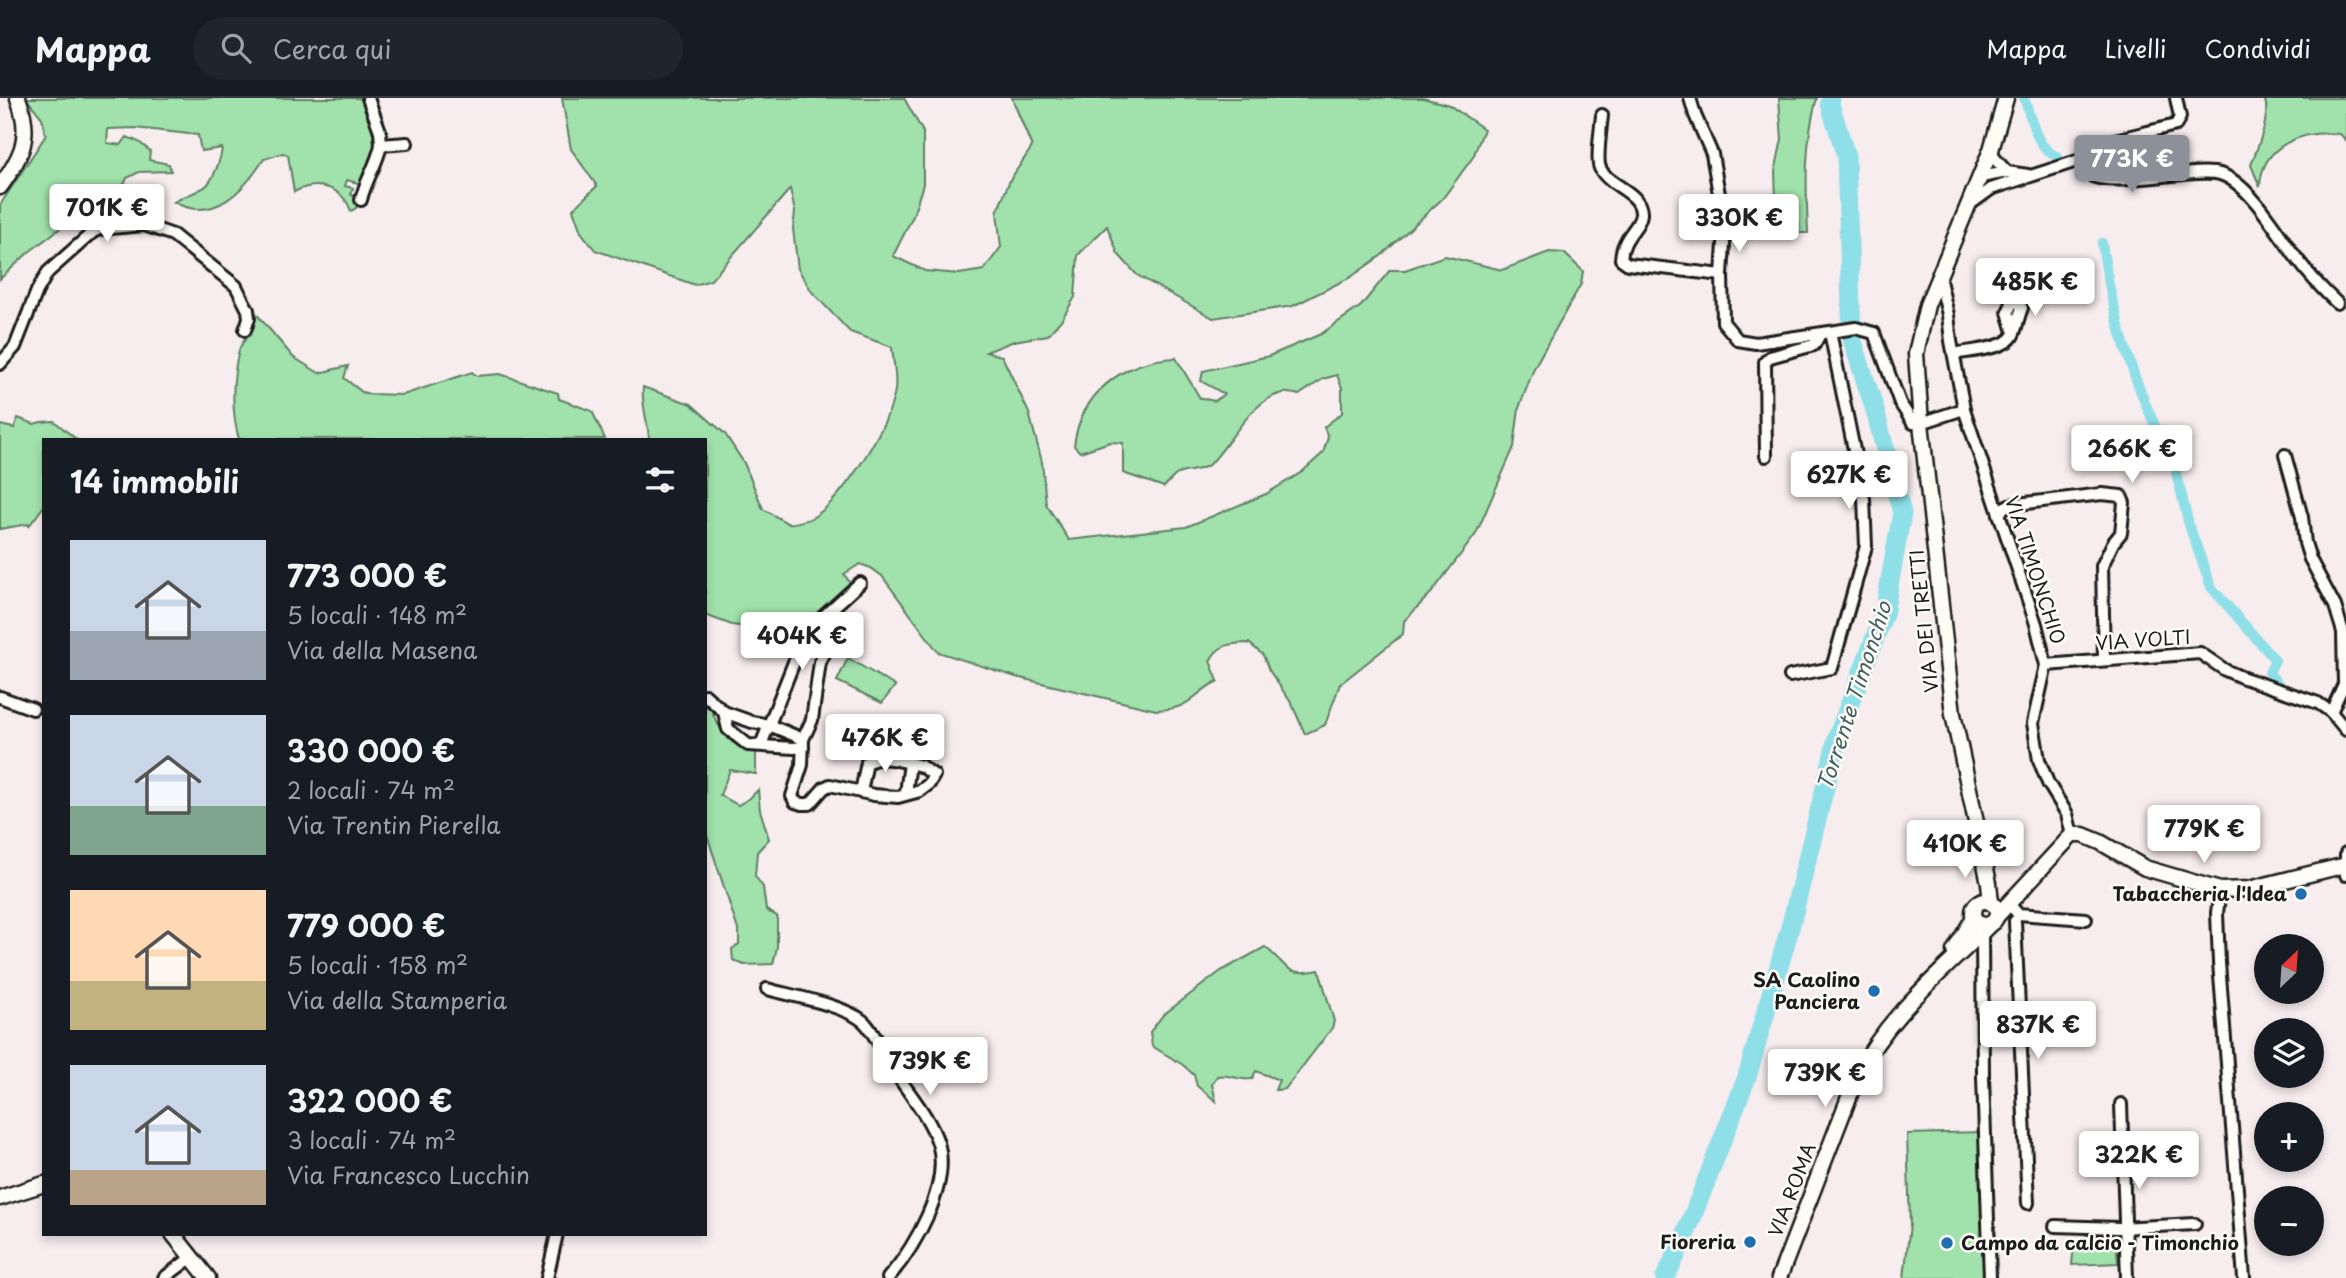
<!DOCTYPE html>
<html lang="it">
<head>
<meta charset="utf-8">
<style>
	:root { --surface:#171b24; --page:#20242c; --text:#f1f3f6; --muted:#9ea1a6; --line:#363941; --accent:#8c9099 }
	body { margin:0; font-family:"Playpen Sans",sans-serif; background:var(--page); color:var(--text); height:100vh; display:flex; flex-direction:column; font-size:26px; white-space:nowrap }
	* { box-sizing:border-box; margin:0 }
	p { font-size:23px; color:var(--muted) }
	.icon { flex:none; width:38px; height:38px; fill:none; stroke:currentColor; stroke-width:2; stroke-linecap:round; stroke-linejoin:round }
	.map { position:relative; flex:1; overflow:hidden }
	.panel { position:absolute; left:42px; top:340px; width:665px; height:798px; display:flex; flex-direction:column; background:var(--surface); border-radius:0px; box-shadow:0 4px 10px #0003 }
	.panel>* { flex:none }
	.needle { width:46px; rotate:25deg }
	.buttons { position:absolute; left:2254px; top:836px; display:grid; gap:14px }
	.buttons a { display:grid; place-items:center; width:70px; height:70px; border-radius:50%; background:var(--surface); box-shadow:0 4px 10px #0003; font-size:35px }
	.price { position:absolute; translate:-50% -60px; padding:0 16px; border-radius:7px; background:#fff; color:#222; font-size:23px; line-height:46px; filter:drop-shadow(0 2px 4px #0008) }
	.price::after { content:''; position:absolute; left:50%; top:42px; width:21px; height:16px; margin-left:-10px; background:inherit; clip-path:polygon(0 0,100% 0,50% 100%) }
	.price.on { background:var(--accent); color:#fff }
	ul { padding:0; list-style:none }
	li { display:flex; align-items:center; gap:21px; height:175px; padding:0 28px }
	li span { display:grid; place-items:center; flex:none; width:196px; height:140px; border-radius:0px; color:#555 }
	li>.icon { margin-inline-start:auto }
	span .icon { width:84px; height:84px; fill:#fffc; stroke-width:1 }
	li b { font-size:30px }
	h2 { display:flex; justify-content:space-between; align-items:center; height:84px; padding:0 28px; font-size:30px }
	header { display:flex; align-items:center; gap:42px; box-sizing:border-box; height:98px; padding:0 35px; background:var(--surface); border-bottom:2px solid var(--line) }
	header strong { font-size:33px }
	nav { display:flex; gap:38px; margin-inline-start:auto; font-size:24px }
	.search { width:490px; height:63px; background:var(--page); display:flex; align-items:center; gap:18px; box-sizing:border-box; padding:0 24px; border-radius:38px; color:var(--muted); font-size:26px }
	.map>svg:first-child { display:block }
</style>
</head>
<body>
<header>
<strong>Mappa</strong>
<div class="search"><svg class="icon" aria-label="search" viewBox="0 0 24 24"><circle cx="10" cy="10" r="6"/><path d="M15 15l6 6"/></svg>Cerca qui</div>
<nav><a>Mappa</a><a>Livelli</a><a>Condividi</a></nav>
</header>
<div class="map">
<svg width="2346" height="1180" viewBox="0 0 2346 1180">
	<rect width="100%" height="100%" fill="#f7ecee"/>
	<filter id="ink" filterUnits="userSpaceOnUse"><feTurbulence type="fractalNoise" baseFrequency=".0143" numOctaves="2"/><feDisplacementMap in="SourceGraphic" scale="14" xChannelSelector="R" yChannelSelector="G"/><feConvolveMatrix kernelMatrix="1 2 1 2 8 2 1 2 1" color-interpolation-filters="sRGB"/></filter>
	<g filter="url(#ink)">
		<g fill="#a1e2ac" stroke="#5e7f64" stroke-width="2">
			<path d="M26,0H364L376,47V64L361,89L358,85L347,82L345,88L353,90L351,97L359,99L356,110L351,113C342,88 316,82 294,94L288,57L283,55L264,61C244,92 214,126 174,104C182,99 202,92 206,88C214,81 221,60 222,50L201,53L198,37L135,30L108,31L107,45L121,47L127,39L139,44L150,53L149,62L169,66L171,73L139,74L127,80L114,107L91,122L62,129L29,154L0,181V107L46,37L42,20Z"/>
			<path d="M562,0H904L923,34V86L913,118L893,158L925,173L959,176L984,172L1001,149L997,114L1010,82L1032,49L1012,0H1423L1449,7L1484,31L1473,59L1443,100L1382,157L1351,179L1293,208L1213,220L1137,177L1118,156L1107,128L1078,157L1075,199L1062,221L1048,237L1014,243L986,254L1002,258L1029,315L1042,364L1046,406L1069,442L1186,429L1266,396L1302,374L1323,355L1328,339L1324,329L1342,315V290L1337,277L1323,281L1299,297C1294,296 1287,294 1283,295C1252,301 1232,343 1212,364C1201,375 1186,371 1176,377C1172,380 1168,385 1164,389L1123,375V345L1110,344L1080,354L1074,348C1080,295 1124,262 1176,260L1200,300L1215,303L1224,296L1201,283L1203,273L1269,258L1321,236L1361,208L1390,172H1405L1445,158L1502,172L1549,154L1564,155L1583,173L1581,186L1535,268L1519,310L1514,349L1476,436L1432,494L1404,523L1403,536L1340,586L1325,627L1305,636L1292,606L1269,572L1263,557L1249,545C1232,545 1218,546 1210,563L1218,583C1191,596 1192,612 1156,612L1016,579L938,554L882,478L871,470L860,466L844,476L850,485L848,492L803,537L732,527L705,517V341H649C648,323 641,306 643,289L691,306L725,336L744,365L763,411L789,426C797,424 808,423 815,418C843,401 891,325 895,292C897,279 893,263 892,249L850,234L812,194L798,171L793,131L795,114L790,91L711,182L695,187L595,152L581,134L573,111L597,88L571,51Z"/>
			<path d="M1779,0H1817C1804,44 1806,89 1808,135H1799V125L1777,126L1775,74L1782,41Z"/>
			<path d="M2264,0H2346V42L2340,36C2304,32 2261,46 2260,89L2251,67C2257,51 2272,16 2264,0Z"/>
			<path d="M254,213L293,259L319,275L348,268L344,280L362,294L369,296L403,297L472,274L477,278L500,276L558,295L559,301L592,313L605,341H239C231,314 232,279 239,252C244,236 259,237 254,213Z"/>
			<path d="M18,320L34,326L41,324L54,323L76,341H44V408L29,428L28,426L0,431V327L14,330Z"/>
			<path d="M848,560L895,588L882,605L837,583Z"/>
			<path d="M705,605L710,608C718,631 730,651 756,653V676L730,672L720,697L738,707L750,700L758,692L760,712L769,741L757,754L755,778L763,789L766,812L777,818V849L773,866L744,867L733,862L732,851L739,846V835L705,731Z"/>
			<path d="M1265,849C1289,868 1284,879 1319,872L1334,923L1332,930L1285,991L1275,992L1279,982L1256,973L1252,981C1239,983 1228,975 1217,978L1212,986L1216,1003L1197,988L1194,977L1183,967L1152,948L1150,934L1163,917L1221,873Z"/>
			<path d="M1981,1034L1985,1180H1904L1910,1126L1907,1036Z"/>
			<path d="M2088,1137L2104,1138L2116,1143L2118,1165L2072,1167L2074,1146Z"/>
		</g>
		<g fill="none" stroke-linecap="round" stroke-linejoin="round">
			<g stroke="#8edfe8" stroke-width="10">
				<path d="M2024,0C2032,21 2035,50 2058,59"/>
				<path d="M2102,145C2112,220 2135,290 2169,357"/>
				<path d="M2176,374L2189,427L2211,489L2275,562L2269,575L2277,584"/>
			</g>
			<path stroke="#8edfe8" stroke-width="19" d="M1665,1180L1682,1145L1747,979L1790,830L1838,637L1884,516L1902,415L1874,309L1852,241L1846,58L1830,6L1831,0"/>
			<defs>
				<g id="minor">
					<path d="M368,0L380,33L381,47L407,45"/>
					<path d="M1690,0L1695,17L1712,56L1725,130L1722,177L1723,224L1738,242L1756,245L1856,230L1874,235L1900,305L1913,325H1921L1964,311"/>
					<path d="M1602,17C1601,30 1597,54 1599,67C1604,88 1642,92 1641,116C1640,130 1622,138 1621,161L1628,166L1722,177"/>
					<path d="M1991,52L1996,62L2007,74"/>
					<path d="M2080,62C2082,66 2082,69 2084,72C2099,95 2193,68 2220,76C2250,85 2279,138 2298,162C2310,178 2323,192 2337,205"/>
					<path d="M1981,79L2007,74L2028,77"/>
					<path d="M361,102C365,83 377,67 381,47"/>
					<path d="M1969,107L1991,91L2080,62L2111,43L2176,27L2180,19L2176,0"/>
					<path d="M1939,178L1948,217L1951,243L1964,311L2036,526L2046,567L2033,625L2039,662L2048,685L2067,716L2072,737"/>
					<path d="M1954,256C1968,253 2007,251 2013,237C2017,229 2018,219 2022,210L2018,203L2012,205L2008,214L2014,234"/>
					<path d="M0,266L15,249L37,193L48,174L93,134L99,131L144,127L173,137L236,188L248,212L249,220L245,232"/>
					<path d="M2285,357L2302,419L2305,445L2310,461L2335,508L2343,534L2344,586L2331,614"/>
					<path d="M1766,358L1765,264L1770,259L1814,247L1820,236"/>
					<path d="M1999,417L2003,410L2009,407L2102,396L2121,398L2124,405L2121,435L2113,445L2102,468L2104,562"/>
					<path d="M2046,567L2200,555L2225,572L2241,579L2318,605L2331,614L2346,632"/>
					<path d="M1790,578L1832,570L1866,448L1864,401L1830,234"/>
					<path d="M705,597L724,614L728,631L748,647L794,650L803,649"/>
					<path d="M0,599L33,611"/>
					<path d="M724,614L752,624L769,627L803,641L802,667L792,698L795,704L802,706H810L824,690L830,687L874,697L898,699L920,693L929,686L934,677L921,668L910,665"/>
					<path d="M803,641L812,622L820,564L841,524"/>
					<path d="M761,647L802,544L813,528L860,485"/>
					<path d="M861,694L867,664C882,658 895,661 910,665L906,695"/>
					<path d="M2346,755V777"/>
					<path d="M2220,792L2217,815L2219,865L2244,1180"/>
					<path d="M2013,800L2011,808L2018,816L2086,821"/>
					<path d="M2015,823L2028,1105"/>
					<path d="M1982,833L1983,979L1990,1180"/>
					<path d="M767,891C793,898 843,907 863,923C873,931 888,964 897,977C911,998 930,1020 938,1045C951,1087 915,1149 888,1180"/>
					<path d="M2121,1006L2127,1180"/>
					<path d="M2055,1128L2119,1130L2195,1126"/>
					<path d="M164,1180L192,1159"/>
					<path d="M547,1180L557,1136"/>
				</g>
				<g id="tertiary">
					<path d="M0,89C23,57 32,38 18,0"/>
					<circle cx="1985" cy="815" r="12"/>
					<path d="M1991,805L1989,785L1953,616L1921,325L1916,256L1927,207L1991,52L2006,0"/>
					<path d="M1997,818L2072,737H2083L2100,744L2145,770L2220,792L2249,791L2346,767"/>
					<path d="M1954,853L1974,819"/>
					<path d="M0,1100L44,1086"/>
					<path d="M173,1136L208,1180"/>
					<path d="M1779,1180L1858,976C1889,915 1942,875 1989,827"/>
				</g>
			</defs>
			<use href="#minor" stroke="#1c1c1c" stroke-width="16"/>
			<use href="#tertiary" stroke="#1c1c1c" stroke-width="19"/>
			<use href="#minor" stroke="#fdfcf7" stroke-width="10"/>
			<use href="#tertiary" stroke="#fdfcf7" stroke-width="14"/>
		</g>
	</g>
	<g fill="#1f6fb2" stroke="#fdfcf7" stroke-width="2.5">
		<circle cx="2301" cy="796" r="7"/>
		<circle cx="1874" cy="893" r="7"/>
		<circle cx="1750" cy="1144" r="7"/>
		<circle cx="1947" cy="1145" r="7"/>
	</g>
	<g text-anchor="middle" stroke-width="5" stroke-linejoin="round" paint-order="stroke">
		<g font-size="19" fill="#1c1c1c" stroke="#fdfcf7">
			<text transform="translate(2035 472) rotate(72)" y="7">VIA TIMONCHIO</text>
			<text transform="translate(1924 523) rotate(-96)" y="7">VIA DEI TRETTI</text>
			<text transform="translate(2143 542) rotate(-4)" y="7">VIA VOLTI</text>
			<text transform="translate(1792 1092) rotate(-69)" y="7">VIA ROMA</text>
		</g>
		<g font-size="19" font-weight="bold" fill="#1c1c1c" stroke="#fdfcf7" text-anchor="end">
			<text x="2287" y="803">Tabaccheria l'Idea</text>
			<text x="1860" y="889">SA Caolino<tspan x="1860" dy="22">Panciera</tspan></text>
			<text x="1736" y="1151">Fioreria</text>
			<text x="1961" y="1152" text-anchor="start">Campo da calcio - Timonchio</text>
		</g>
		<g font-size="21" font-style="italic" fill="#446063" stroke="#fdfcf7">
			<text transform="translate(1855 598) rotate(-72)" y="7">Torrente Timonchio</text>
		</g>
	</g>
</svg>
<div class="buttons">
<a><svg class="needle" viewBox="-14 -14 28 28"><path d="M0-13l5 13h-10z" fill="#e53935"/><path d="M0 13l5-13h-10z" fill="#9ea1a6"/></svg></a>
<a><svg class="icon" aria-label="layers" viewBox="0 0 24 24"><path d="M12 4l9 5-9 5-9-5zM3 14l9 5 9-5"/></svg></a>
<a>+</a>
<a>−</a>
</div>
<b class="price on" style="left:2132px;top:97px">773K €</b>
<b class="price" style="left:107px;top:146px">701K €</b>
<b class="price" style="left:1739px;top:156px">330K €</b>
<b class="price" style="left:2035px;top:220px">485K €</b>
<b class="price" style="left:2132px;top:387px">266K €</b>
<b class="price" style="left:1849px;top:413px">627K €</b>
<b class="price" style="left:802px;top:574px">404K €</b>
<b class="price" style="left:885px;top:676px">476K €</b>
<b class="price" style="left:2204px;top:767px">779K €</b>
<b class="price" style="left:1965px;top:782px">410K €</b>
<b class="price" style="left:2038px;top:963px">837K €</b>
<b class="price" style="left:930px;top:999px">739K €</b>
<b class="price" style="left:1825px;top:1011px">739K €</b>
<b class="price" style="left:2139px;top:1093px">322K €</b>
<section class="panel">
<h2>14 immobili<svg class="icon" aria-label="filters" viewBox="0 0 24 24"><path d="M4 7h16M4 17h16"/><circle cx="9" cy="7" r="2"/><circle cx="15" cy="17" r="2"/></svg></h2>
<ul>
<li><span style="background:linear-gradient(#c9d6e8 65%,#9aa5b1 0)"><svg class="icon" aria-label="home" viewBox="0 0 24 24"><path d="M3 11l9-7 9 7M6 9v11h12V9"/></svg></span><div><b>773 000 €</b><p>5 locali · 148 m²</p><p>Via della Masena</p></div></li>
<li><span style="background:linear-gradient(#c9d6e8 65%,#7fa58c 0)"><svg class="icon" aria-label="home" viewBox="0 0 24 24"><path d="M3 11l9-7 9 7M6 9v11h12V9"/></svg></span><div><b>330 000 €</b><p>2 locali · 74 m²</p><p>Via Trentin Pierella</p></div></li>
<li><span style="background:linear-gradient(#ffd9b3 65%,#c2b280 0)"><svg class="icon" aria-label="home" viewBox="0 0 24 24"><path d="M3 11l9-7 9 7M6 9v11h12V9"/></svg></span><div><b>779 000 €</b><p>5 locali · 158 m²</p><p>Via della Stamperia</p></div></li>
<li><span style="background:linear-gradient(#c9d6e8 75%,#b9a48a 0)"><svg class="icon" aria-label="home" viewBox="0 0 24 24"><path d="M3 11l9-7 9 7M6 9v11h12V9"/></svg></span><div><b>322 000 €</b><p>3 locali · 74 m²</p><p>Via Francesco Lucchin</p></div></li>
</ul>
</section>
</div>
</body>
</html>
